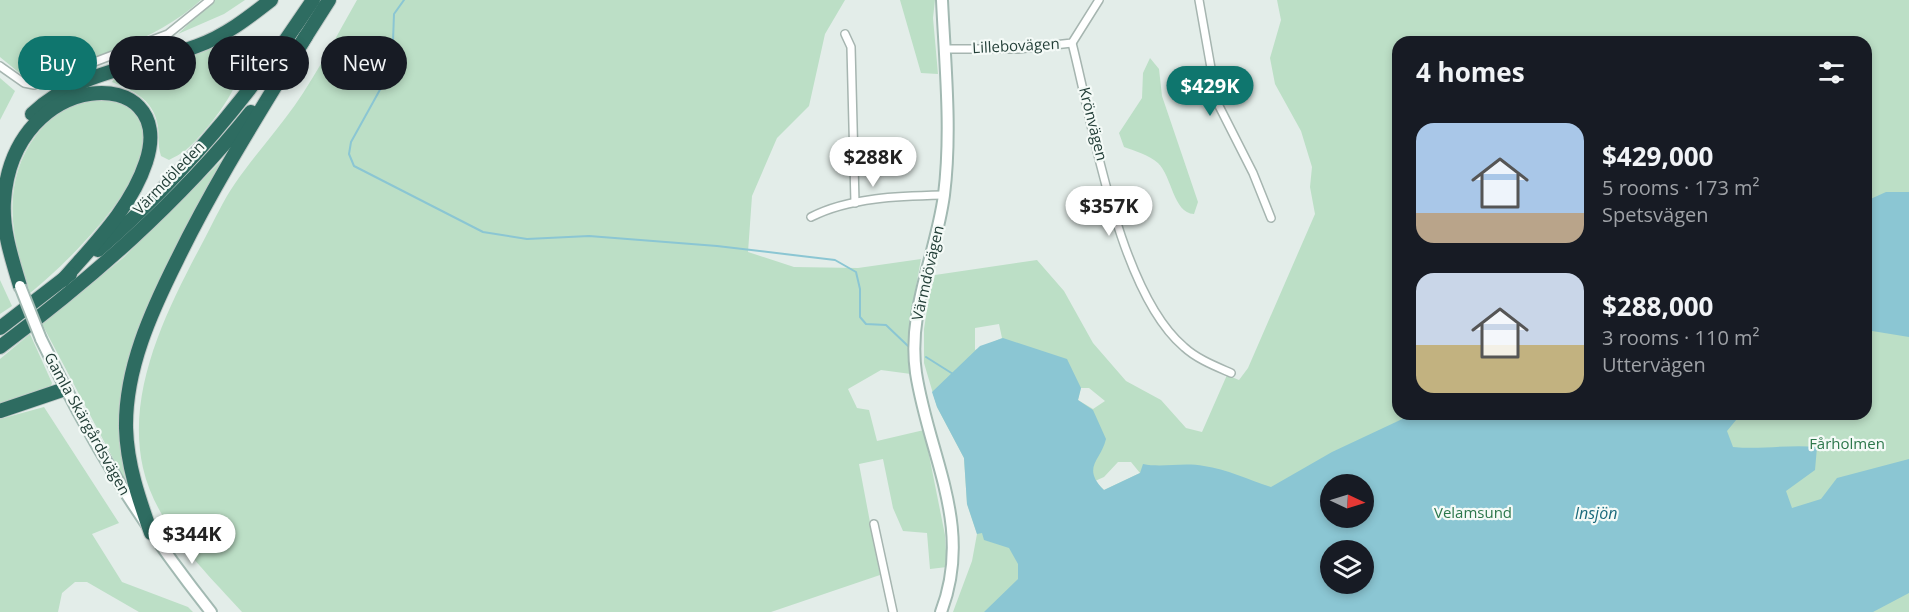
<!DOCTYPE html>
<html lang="en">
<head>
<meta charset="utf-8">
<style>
	:root { --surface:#171b24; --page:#242831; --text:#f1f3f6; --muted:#9ea1a6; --accent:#0f766e }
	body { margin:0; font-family:"Open Sans",sans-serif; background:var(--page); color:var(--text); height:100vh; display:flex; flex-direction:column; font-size:22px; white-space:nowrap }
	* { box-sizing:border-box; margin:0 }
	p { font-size:20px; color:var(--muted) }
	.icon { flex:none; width:33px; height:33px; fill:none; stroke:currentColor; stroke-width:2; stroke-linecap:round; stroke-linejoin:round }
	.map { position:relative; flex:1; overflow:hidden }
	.drawer { position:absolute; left:1392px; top:36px; width:480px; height:384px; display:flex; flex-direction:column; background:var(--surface); border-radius:18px; box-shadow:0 3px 9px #0003 }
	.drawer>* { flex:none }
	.banner { position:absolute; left:18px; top:36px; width:570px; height:54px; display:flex; gap:12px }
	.needle { width:39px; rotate:94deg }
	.buttons { position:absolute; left:1320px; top:474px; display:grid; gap:12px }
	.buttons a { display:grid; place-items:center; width:54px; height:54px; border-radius:50%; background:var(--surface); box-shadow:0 3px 9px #0003; font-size:30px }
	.price { position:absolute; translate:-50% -51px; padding:0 14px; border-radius:21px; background:#fff; color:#222; font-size:20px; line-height:39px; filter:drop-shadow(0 2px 3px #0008) }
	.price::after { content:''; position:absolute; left:50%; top:36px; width:18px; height:14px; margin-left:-9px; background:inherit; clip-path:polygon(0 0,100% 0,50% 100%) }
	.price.current { background:var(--accent); color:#fff }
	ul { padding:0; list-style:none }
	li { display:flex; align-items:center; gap:18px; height:150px; padding:0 24px }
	li span { display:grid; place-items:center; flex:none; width:168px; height:120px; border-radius:18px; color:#555 }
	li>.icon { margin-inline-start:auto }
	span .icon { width:72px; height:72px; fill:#fffc; stroke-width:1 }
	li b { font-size:26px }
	h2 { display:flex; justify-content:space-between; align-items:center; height:72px; padding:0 24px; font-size:26px }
	.tag { padding:0 21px; border-radius:27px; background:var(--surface); box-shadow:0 3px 9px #0003; font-size:21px; line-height:54px }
	.tag.current { background:var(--accent); color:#fff }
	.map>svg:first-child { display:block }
</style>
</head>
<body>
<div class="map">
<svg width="1909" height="612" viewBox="0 0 1909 612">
	<rect width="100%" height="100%" fill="#e3ede9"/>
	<g fill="#bcdfc6" fill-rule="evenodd">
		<path d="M0,0H201C154,43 87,59 28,80L0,57Z"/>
		<path d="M214,0H245L224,14L178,34Z"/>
		<path d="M357,0H845L825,34L809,106L777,138L752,196L748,252L794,267L858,268L921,259L909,325L911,374L881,370L848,389L857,408L869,410L877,441L924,430L945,535L947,567L930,569L927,533L903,531L893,508L883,459L859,464L880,575L771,612H242C204,570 156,525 143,468C125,388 170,304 206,236C215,219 223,201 234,185C253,157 276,132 295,105C318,72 337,35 357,0Z"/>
		<path d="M900,0H935L933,18L938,74L921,73Z"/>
		<path d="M1277,0H1909V612H953L972,561L977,534L967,504L964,458L937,407L924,363V329L929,297L935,275L1037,260L1064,291L1093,343L1126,381L1161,400L1186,428L1202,432L1227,375L1239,380L1248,368L1315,214L1310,187L1312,167L1301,131L1275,84L1270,58L1281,20ZM1398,42H1866V414H1398ZM999,324L1002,338L975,350V328ZM1081,388H1089L1105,401L1093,409L1078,400ZM1118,462H1131L1140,473L1104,490L1095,481L1104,477ZM1330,484H1364V518H1330ZM1330,550H1364V584H1330Z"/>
		<path d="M212,47C222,52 234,58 238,68C244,86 200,139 186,150C181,154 174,157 169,160L161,156C157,144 160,133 157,122C152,99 132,90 112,82L116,76L144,70Z"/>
		<path d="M1150,58L1159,69L1162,96L1198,202L1194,214C1173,213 1172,176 1158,163C1149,155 1135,151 1124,147L1119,133L1142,98L1143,73Z"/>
		<path d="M0,78L15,91L0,120Z"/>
		<path d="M90,98C100,100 114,99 122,103C195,145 65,265 30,293C11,239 0,182 37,134C52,116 68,105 90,98Z"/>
		<path d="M224,158L193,212L155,292L123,388L119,438L126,483L42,324L123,258Z"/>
		<path d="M0,280L12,306L0,314Z"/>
		<path d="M30,334L52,383L51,386L0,405V359Z"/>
		<path d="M44,407L119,523L92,534L122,582L188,607L193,612H139L87,582H75L62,593L58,612H0V419Z"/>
	</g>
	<g fill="#8bc6d3" fill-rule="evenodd">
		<path d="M1886,192H1909V337L1866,330V201Z"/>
		<path d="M1003,338L1067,359L1081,388L1078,400L1093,410L1106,439C1101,461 1081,467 1104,490L1140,473L1143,464C1162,468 1183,462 1204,466C1226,469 1249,480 1271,487L1332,452L1413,414H1741L1727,431L1733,447C1762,450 1788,444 1817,447L1815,470L1786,491L1792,508L1821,499L1837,478L1909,459V593L1873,612H984L1018,579V564L1009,548L984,540L982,533L977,534L967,504L964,458L937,407L932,392L980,346ZM1364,484V518H1330V484ZM1364,550V584H1330V550Z"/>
	</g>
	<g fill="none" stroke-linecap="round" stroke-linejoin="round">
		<g stroke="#8bc6d3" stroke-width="2">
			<path d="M404,0L394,14L392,68L351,142L349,154L354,166L483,232L527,239L589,236L717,246L835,260L856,272L860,289V317L866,324L886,325L908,346"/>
			<path d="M926,357L953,374"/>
		</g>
		<defs>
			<g id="street">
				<path d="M1199,0L1217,102L1253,173L1271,218"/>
				<path d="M845,34L851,47L855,203"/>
				<path d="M1072,43C1093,125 1119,292 1184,347C1197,359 1215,366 1231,373"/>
				<path d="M944,49H1018L1072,43L1099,0"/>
				<path d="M0,66L24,83L34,85L168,34L210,0"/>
				<path d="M811,217C850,197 901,196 944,195"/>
				<path d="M874,524L893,612"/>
			</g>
			<g id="secondary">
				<path d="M41,339C90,441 141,524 211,612"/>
				<path d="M941,612C974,526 929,457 916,373C907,311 936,255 944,195C952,131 945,64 942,0"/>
			</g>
			<g id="highway">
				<path d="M301,44L329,0"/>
				<path d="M32,114C77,71 140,67 197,46C225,36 248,18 271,0"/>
				<path d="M98,250C182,177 252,93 313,0"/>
				<path d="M20,286C12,259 2,230 4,201C13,67 179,62 146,162C131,208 94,244 63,280"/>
				<path d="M0,328L70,274"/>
				<path d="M0,347C92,278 178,203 251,112"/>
				<path d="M0,411L65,389"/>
				<path d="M151,533C139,499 127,465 126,428C125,369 151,312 177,260C215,182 261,110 306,36"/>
			</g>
		</defs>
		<use href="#street" stroke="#a6b5b0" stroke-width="10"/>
		<use href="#secondary" stroke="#a2b9b2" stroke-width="14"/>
		<use href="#highway" stroke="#c1c9c7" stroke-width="16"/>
		<use href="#street" stroke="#fff" stroke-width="7"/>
		<use href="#secondary" stroke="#fff" stroke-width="10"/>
		<use href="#highway" stroke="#2e6c61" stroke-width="14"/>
		<defs>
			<path id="secondary-bridge" d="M20,286L41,339"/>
		</defs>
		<use href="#secondary-bridge" stroke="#a2b9b2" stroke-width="14" stroke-linecap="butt"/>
		<use href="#secondary-bridge" stroke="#fff" stroke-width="10"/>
	</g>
	<g text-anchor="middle" stroke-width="4.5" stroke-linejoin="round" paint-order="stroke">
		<g font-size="15" fill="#233f38" stroke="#f4faf7">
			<text transform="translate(1016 46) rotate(-3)" y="5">Lillebovägen</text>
			<text transform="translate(1093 124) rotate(76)" y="5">Krönvägen</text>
			<text transform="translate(169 178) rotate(-46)" y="5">Värmdöleden</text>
			<text transform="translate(928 273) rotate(-77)" y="5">Värmdövägen</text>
			<text transform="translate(87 424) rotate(61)" y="5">Gamla Skärgårdsvägen</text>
		</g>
		<g font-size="15" fill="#2c774b" stroke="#f4faf7">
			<text x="1847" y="449">Fårholmen</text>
			<text x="1473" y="518">Velamsund</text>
		</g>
		<g font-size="16" font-style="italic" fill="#1b6a7c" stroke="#f4faf7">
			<text x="1596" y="519">Insjön</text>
		</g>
	</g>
</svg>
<div class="buttons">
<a><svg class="needle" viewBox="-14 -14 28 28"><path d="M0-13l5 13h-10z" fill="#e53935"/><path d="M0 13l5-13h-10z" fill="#9ea1a6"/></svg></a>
<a><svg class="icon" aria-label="layers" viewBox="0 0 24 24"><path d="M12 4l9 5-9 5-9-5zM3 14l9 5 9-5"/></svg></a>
</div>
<b class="price current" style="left:1210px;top:117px">$429K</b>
<b class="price" style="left:873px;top:188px">$288K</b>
<b class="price" style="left:1109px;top:237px">$357K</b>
<b class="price" style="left:192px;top:565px">$344K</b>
<div class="banner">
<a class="tag current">Buy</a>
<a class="tag">Rent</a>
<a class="tag">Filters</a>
<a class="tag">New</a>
</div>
<section class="drawer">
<h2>4 homes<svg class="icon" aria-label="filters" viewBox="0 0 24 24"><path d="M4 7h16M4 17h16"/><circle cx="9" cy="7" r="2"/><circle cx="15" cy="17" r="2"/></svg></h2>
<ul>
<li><span style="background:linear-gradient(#a9c7e8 75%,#b9a48a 0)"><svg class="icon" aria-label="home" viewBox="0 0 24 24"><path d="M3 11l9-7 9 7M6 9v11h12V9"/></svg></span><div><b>$429,000</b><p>5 rooms · 173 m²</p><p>Spetsvägen</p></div></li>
<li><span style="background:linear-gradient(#c9d6e8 60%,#c2b280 0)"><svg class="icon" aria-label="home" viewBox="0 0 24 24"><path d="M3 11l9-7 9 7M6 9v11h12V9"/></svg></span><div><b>$288,000</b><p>3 rooms · 110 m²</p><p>Uttervägen</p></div></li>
</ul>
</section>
</div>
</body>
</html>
